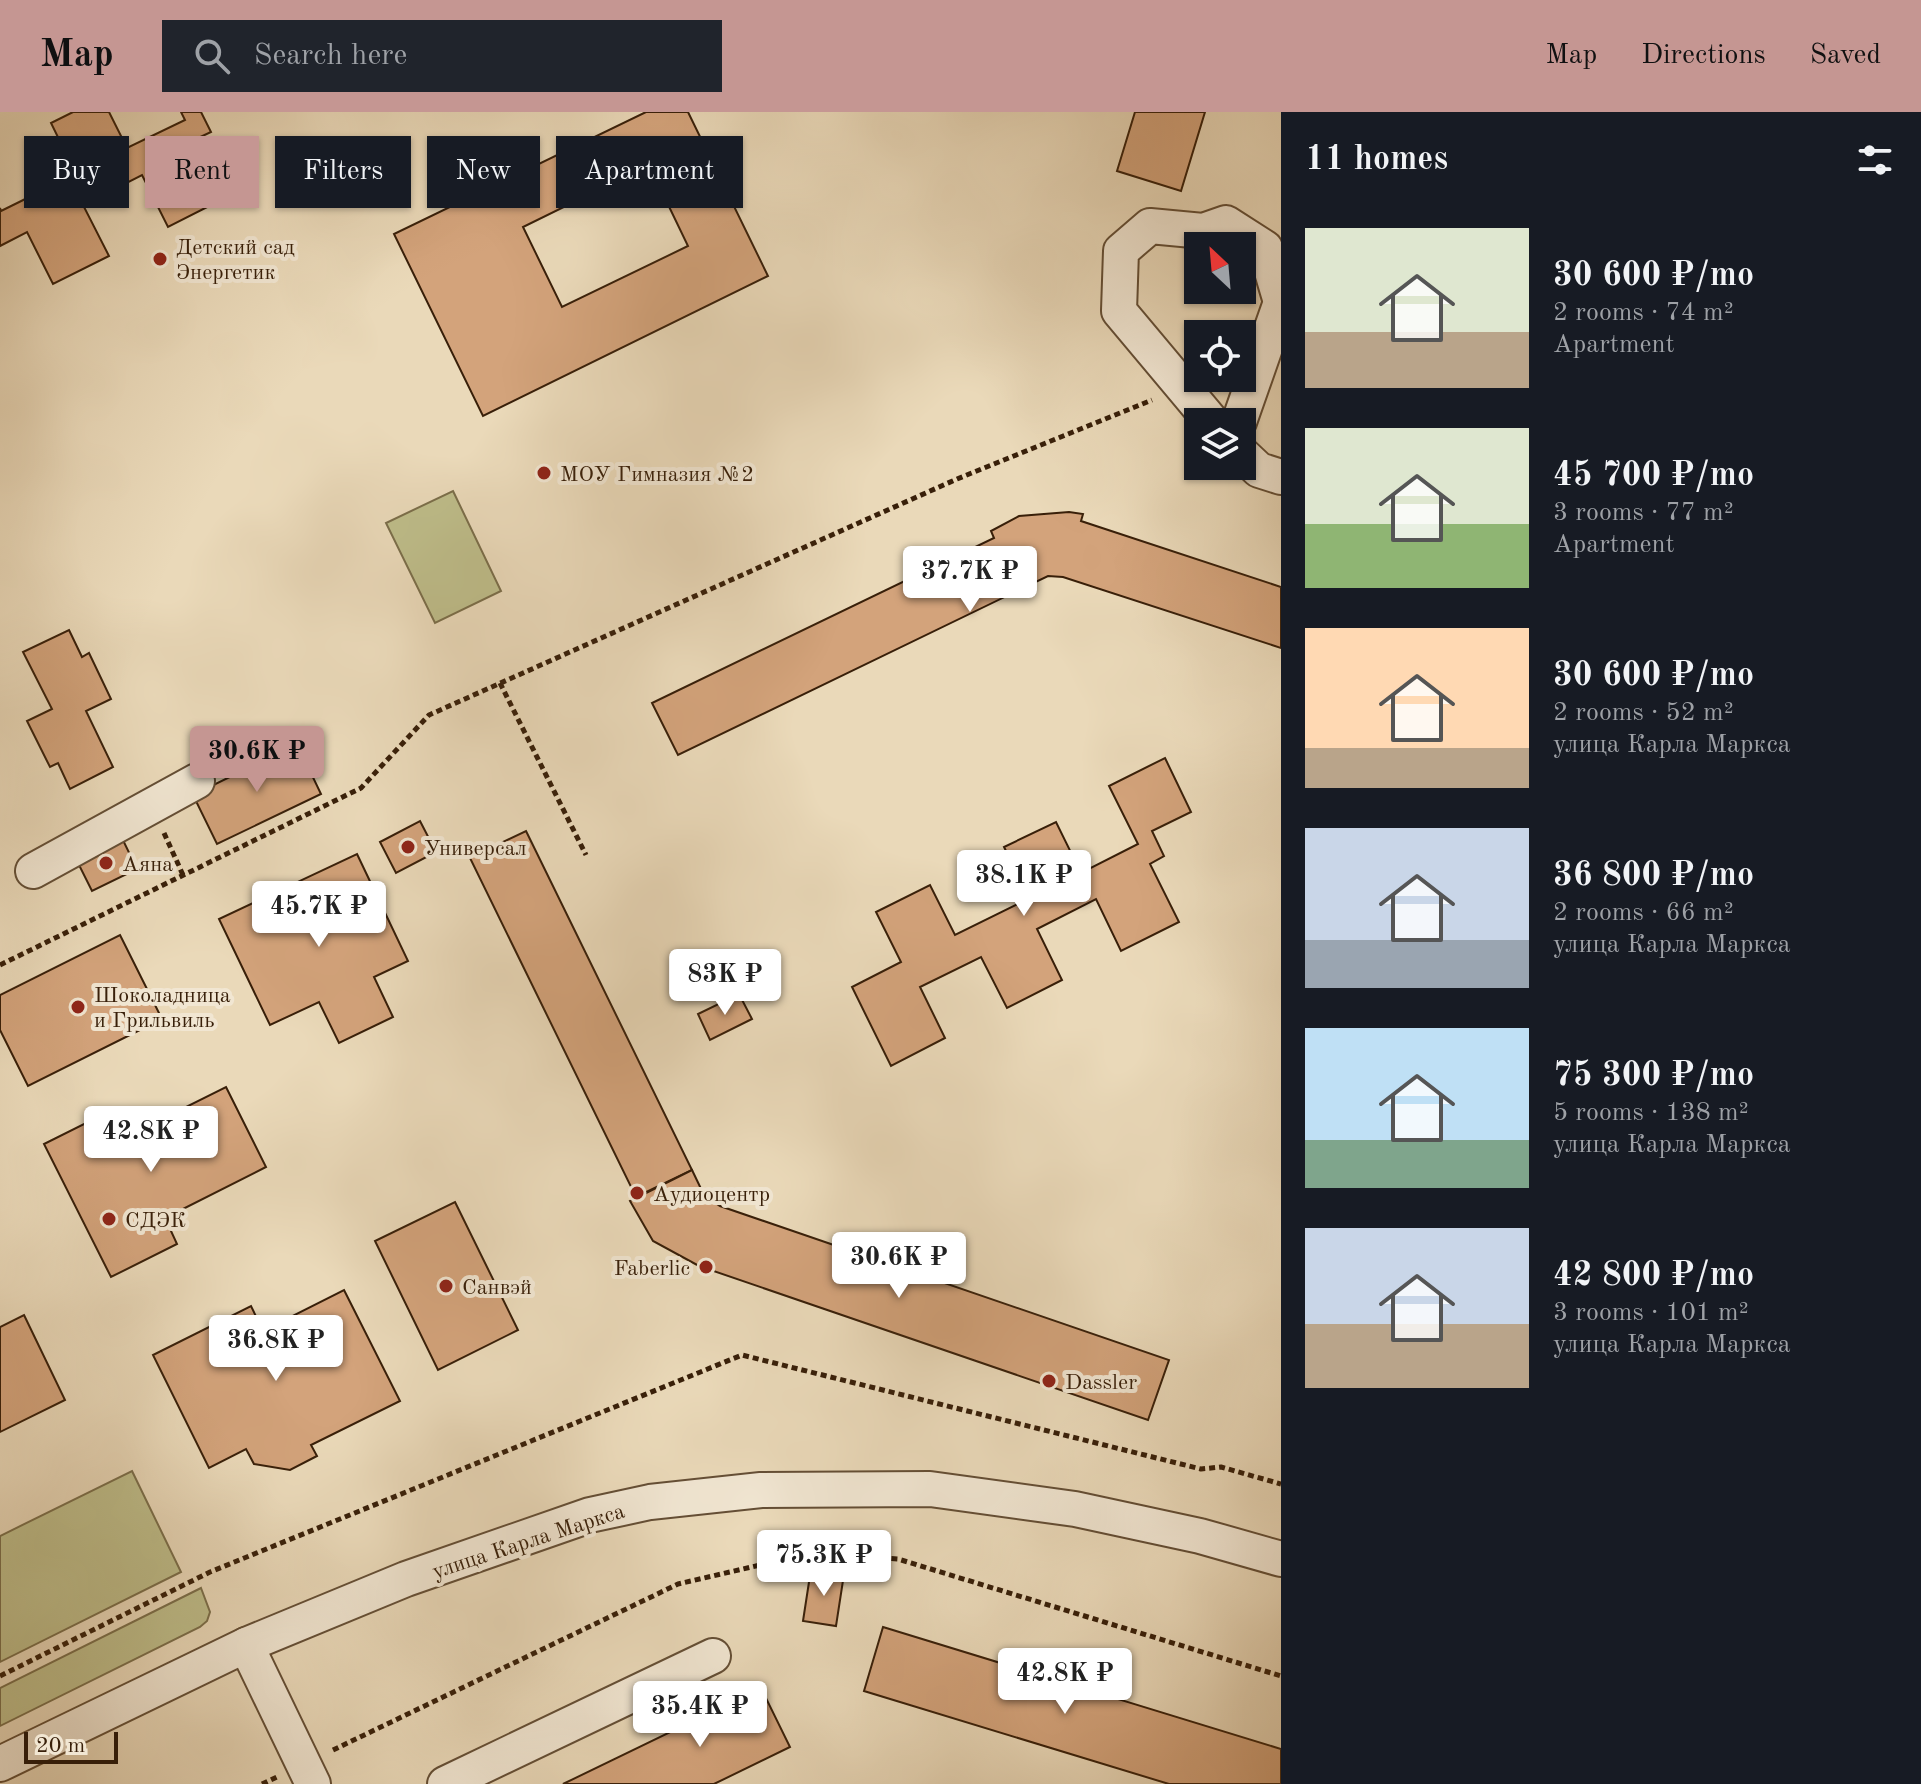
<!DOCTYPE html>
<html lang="en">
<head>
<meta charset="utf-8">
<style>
	:root { --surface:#171b24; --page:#20242c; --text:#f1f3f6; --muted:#9ea1a6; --accent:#c59692 }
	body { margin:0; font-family:"Old Standard TT",serif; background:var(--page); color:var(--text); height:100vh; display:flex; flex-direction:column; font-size:30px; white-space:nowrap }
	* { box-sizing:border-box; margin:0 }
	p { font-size:26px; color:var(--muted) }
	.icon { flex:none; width:44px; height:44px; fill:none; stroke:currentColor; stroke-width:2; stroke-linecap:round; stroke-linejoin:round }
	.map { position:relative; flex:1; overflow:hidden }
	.side { display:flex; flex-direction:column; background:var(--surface); width:640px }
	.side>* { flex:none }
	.guide { position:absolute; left:24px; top:24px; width:760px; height:72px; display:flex; gap:16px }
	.needle { width:52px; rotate:334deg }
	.controls { position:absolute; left:1184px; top:120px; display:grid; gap:16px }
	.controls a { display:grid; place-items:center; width:72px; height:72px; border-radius:0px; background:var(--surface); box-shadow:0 2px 6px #0004; font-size:40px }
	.scale { position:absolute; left:24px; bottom:20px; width:94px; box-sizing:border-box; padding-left:8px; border:4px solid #381f09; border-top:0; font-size:22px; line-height:28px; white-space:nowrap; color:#381f09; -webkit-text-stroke:6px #f1e6d2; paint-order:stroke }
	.price { position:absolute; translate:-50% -68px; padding:0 18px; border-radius:8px; background:#fff; color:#222; font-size:26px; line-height:52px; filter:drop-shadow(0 2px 4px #0008) }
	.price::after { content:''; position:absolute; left:50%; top:48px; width:24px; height:18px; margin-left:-12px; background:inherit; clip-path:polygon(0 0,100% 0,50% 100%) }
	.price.selected { background:var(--accent); color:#111 }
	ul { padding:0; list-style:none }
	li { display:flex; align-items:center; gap:24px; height:200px; padding:0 24px }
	li span { display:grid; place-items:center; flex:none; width:224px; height:160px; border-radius:0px; color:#555 }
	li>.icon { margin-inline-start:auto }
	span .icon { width:96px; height:96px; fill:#fffc; stroke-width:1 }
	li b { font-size:34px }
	h2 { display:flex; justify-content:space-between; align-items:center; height:96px; padding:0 24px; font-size:34px }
	.pill { padding:0 28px; border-radius:0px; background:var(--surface); box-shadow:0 2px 6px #0004; font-size:28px; line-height:72px }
	.pill.selected { background:var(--accent); color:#111 }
	header { display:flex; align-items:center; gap:48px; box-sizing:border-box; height:112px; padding:0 40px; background:var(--accent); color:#111 }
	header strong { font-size:38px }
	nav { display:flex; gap:44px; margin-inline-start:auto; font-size:28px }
	.search { width:560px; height:72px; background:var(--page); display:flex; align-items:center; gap:20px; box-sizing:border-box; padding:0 28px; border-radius:0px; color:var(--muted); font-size:30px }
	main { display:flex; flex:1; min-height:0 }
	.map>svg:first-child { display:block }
</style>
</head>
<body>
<header>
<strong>Map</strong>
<div class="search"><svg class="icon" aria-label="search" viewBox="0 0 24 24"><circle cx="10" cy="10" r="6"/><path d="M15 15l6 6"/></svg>Search here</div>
<nav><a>Map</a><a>Directions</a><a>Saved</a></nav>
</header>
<main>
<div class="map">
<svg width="1281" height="1672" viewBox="0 0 1281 1672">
	<rect width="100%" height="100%" fill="#ead9b9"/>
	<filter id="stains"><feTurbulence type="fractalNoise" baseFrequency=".0025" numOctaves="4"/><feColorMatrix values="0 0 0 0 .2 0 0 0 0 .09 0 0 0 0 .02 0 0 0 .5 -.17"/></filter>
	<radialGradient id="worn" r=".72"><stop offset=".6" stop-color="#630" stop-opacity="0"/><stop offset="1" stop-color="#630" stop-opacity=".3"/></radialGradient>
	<g fill="#bebd8a" stroke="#7b6e4a" stroke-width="2">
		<path d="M453,379L501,479L435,511L386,411Z"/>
		<path d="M132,1359L181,1460L0,1550V1424Z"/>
		<path d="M201,1476L210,1500L207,1509L200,1515L0,1614V1576Z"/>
	</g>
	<g fill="#d3a37b" stroke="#381f09" stroke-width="2" fill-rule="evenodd">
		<path d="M73,0H109L127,36L185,8L181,0H201L211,20L196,27L225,86L168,115L142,63L83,93L109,144L53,172L27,120L0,134V96L1,99L76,62L51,11Z"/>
		<path d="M646,0H688L768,164L483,304L394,122ZM649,53L688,134L562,195L523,115Z"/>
		<path d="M1135,0H1205L1181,79L1117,59Z"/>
		<path d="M1069,400L1083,402L1081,409L1281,475V536L1063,465L1048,464L678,643L652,591L994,426L991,419L1019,404Z"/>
		<path d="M69,518L82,545L89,541L111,587L86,599L113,655L70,677L58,651L50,655L27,609L52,597L23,540Z"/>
		<path d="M297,632L321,682L217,732L193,683Z"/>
		<path d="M1165,646L1191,700L1152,719L1164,744L1150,752L1179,810L1121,839L1096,787L1037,817L1062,868L1007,896L981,845L920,875L945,926L891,954L852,875L901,850L876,800L930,773L955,823L1030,786L1004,735L1056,710L1081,761L1138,732L1109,674Z"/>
		<path d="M420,709L436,740L396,761L380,730Z"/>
		<path d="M526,719L692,1058L636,1085L470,746Z"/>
		<path d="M120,722L137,757L92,779L75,745Z"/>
		<path d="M357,742L408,849L374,865L393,905L339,931L319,890L270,913L219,807Z"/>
		<path d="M120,823L162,907L28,974L0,918V883Z"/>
		<path d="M739,882L752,907L710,928L698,902Z"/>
		<path d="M226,975L266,1055L165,1106L177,1132L111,1165L44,1032L110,999L124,1026Z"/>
		<path d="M692,1058L704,1083L720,1094L1169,1248L1148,1308L699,1154L653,1129L630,1089Z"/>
		<path d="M455,1090L518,1218L438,1258L375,1129Z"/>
		<path d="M344,1178L400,1289L311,1333L317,1344L290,1358L254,1352L246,1337L209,1356L153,1243L251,1194L263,1219Z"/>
		<path d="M24,1203L65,1288L0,1320V1215Z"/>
		<path d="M811,1457L844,1462L836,1514L803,1509Z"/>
		<path d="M883,1515L1281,1637V1672H1169L864,1579Z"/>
		<path d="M761,1576L790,1635L714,1672H563Z"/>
	</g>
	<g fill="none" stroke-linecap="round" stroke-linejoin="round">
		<defs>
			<g id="minor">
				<path d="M1212,310L1119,199L1121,139L1150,114L1203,119L1226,111L1265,136L1281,190"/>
				<path d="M1239,310L1281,190"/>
				<path d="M1242,342L1259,358L1281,365"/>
				<path d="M33,759L197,669"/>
				<path d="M246,1533L313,1672"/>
				<path d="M0,1652L246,1533L406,1467L590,1403L650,1390L761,1378L930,1377L1075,1397L1200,1424L1281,1447"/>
				<path d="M445,1672L713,1544"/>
			</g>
		</defs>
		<use href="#minor" stroke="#644e35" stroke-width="38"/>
		<g stroke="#381f09" stroke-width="5" stroke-dasharray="6 4" stroke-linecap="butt">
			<path d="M500,571L586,743"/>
			<path d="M164,721L183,763"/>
			<path d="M0,853L361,676L429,603L957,367L1152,288"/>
			<path d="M0,1564L210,1460L742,1243L1201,1357L1221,1355L1281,1372"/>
			<path d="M333,1638L678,1472L812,1441L898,1447L1281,1564"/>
			<path d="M262,1672L277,1665"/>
		</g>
		<use href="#minor" stroke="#f1e6d2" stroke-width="34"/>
	</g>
	<g fill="#8f2418" stroke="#f1e6d2" stroke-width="3">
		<circle cx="160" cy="147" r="8"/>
		<circle cx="544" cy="361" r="8"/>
		<circle cx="408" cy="735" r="8"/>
		<circle cx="106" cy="751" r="8"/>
		<circle cx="78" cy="895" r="8"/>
		<circle cx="637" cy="1081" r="8"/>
		<circle cx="109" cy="1107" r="8"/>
		<circle cx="706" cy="1155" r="8"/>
		<circle cx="446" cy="1174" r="8"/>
		<circle cx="1049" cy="1269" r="8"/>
	</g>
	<g text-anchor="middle" stroke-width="8" stroke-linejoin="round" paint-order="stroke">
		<g font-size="22" fill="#381f09" stroke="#f1e6d2" text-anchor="start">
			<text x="176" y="142">Детский сад<tspan x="176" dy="25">Энергетик</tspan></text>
			<text x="560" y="369">МОУ Гимназия №2</text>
			<text x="424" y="743">Универсал</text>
			<text x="122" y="759">Аяна</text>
			<text x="94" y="890">Шоколадница<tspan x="94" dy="25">и Грильвиль</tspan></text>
			<text x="653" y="1089">Аудиоцентр</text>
			<text x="125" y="1115">СДЭК</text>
			<text x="690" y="1163" text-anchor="end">Faberlic</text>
			<text x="462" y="1182">Санвэй</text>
			<text x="1065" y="1277">Dassler</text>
		</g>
		<g font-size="22" fill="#381f09" stroke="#f1e6d2">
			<text transform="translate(528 1428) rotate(-18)" y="8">улица Карла Маркса</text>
		</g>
	</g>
	<rect width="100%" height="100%" filter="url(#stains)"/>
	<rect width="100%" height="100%" fill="url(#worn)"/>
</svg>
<div class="controls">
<a><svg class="needle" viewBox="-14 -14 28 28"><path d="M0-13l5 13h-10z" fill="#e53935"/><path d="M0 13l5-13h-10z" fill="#9ea1a6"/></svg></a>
<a><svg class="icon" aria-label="locate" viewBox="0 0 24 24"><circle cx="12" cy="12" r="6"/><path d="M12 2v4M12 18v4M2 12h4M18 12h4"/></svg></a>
<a><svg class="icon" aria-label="layers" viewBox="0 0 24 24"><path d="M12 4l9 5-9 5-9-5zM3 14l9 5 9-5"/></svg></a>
</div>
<div class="scale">20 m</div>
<b class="price" style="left:970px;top:502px">37.7K ₽</b>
<b class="price selected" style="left:257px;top:682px">30.6K ₽</b>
<b class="price" style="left:1024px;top:806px">38.1K ₽</b>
<b class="price" style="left:319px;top:837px">45.7K ₽</b>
<b class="price" style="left:725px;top:905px">83K ₽</b>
<b class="price" style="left:151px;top:1062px">42.8K ₽</b>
<b class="price" style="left:899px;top:1188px">30.6K ₽</b>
<b class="price" style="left:276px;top:1271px">36.8K ₽</b>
<b class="price" style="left:824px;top:1486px">75.3K ₽</b>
<b class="price" style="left:1065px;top:1604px">42.8K ₽</b>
<b class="price" style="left:700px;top:1637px">35.4K ₽</b>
<div class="guide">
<a class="pill">Buy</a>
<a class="pill selected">Rent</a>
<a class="pill">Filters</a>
<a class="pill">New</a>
<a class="pill">Apartment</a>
</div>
</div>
<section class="side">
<h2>11 homes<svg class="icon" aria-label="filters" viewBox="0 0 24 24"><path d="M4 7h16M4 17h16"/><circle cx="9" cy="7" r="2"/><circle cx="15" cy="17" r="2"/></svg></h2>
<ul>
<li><span style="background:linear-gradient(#dfe7d0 65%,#b9a48a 0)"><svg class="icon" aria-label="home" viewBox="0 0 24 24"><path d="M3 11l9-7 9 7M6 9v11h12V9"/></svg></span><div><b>30 600 ₽/mo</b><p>2 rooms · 74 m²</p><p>Apartment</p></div></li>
<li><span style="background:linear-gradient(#dfe7d0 60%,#8fb573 0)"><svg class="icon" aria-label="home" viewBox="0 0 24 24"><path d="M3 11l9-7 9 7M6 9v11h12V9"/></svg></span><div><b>45 700 ₽/mo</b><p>3 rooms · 77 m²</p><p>Apartment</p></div></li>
<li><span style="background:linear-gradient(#ffd9b3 75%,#b9a48a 0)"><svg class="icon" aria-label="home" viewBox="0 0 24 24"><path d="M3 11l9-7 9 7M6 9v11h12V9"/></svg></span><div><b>30 600 ₽/mo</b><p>2 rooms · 52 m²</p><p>улица Карла Маркса</p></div></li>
<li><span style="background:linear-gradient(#c9d6e8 70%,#9aa5b1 0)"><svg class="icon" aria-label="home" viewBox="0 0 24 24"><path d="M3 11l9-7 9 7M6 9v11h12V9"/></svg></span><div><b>36 800 ₽/mo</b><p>2 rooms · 66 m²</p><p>улица Карла Маркса</p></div></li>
<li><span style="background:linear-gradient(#bfe0f5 70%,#7fa58c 0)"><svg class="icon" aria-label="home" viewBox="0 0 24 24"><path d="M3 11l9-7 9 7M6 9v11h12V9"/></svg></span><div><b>75 300 ₽/mo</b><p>5 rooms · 138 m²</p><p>улица Карла Маркса</p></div></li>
<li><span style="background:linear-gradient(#c9d6e8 60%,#b9a48a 0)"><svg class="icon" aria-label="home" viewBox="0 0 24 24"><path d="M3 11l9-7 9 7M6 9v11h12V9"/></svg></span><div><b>42 800 ₽/mo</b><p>3 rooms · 101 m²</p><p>улица Карла Маркса</p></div></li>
</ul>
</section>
</main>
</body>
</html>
